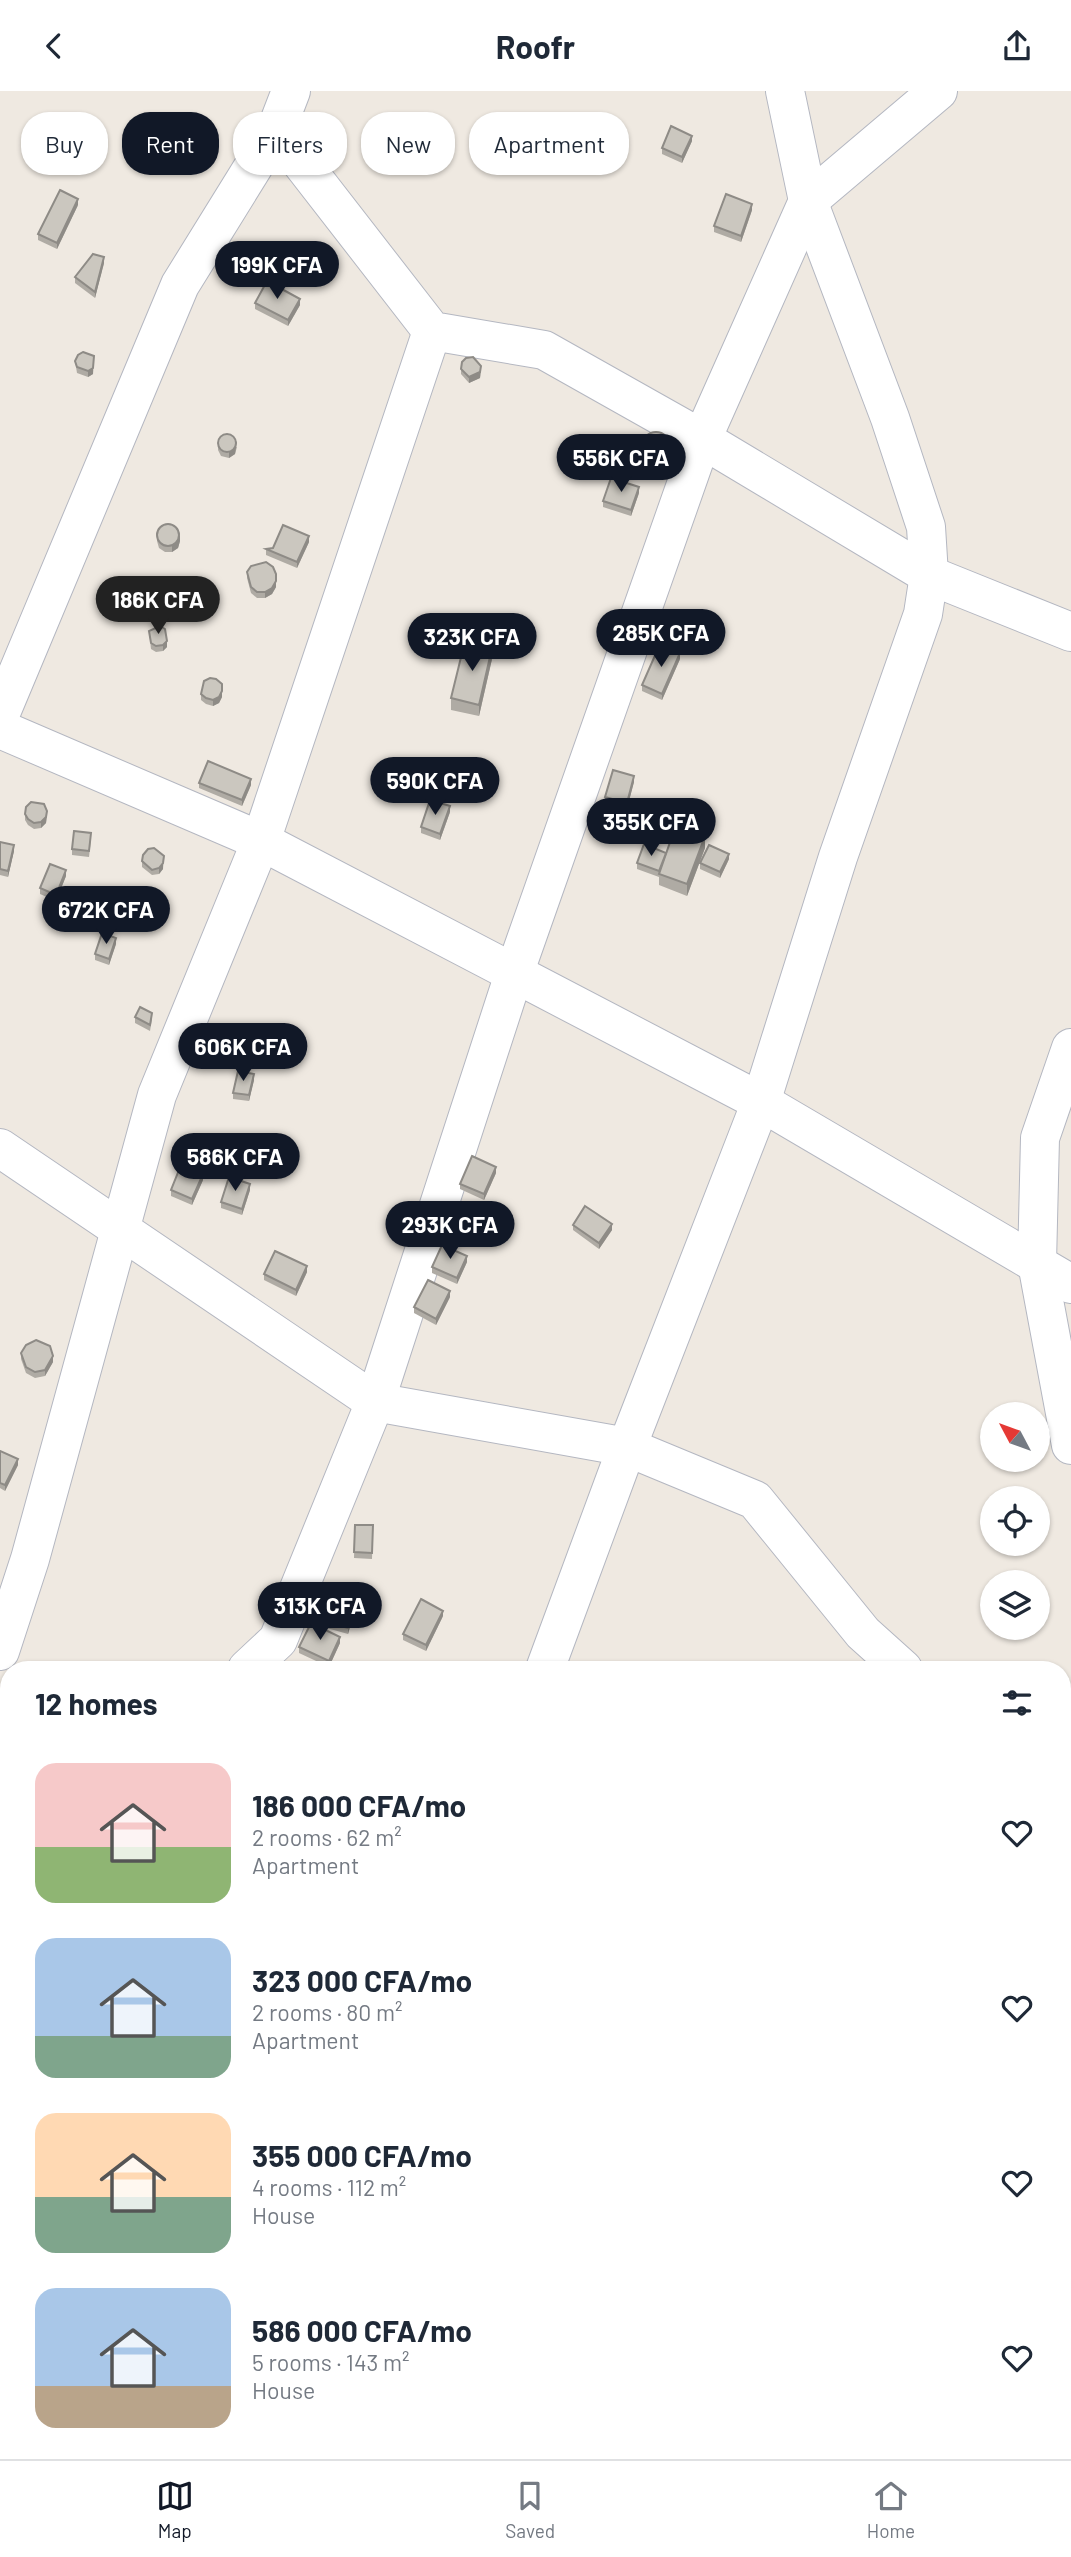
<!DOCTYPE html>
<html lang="en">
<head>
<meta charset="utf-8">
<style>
	:root { --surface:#fff; --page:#f2f2f3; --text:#1f2937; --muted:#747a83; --line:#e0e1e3; --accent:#111827 }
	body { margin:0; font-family:Barlow,sans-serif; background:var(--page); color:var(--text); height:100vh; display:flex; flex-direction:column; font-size:26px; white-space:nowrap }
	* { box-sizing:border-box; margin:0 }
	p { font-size:23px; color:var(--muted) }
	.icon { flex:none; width:38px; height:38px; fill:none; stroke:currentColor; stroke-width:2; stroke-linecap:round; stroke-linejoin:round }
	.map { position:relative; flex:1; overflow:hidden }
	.sheet { position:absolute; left:0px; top:1570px; width:1071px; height:800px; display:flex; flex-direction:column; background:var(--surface); border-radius:28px 28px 0 0; box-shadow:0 2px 5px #0004 }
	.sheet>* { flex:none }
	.top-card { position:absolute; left:21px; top:21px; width:700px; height:63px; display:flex; gap:14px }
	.needle { width:46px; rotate:311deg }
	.buttons { position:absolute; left:980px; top:1311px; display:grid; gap:14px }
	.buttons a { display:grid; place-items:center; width:70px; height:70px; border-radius:50%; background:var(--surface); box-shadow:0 2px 5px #0004; font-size:35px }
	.price { position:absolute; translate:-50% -60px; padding:0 16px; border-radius:24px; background:var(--accent); color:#fff; font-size:23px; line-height:46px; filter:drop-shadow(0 2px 4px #0008) }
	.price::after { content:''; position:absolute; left:50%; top:42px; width:21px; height:16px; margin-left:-10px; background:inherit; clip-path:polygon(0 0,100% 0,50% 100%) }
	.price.current { background:#222; color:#fff }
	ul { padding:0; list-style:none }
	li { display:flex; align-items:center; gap:21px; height:175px; padding:0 35px }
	li span { display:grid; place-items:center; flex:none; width:196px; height:140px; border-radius:21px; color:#555 }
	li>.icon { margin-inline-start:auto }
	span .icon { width:84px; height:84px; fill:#fffc; stroke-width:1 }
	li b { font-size:30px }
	h2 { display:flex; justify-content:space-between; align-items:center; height:84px; padding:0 35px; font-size:30px }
	.pill { padding:0 24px; border-radius:28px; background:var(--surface); box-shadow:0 2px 5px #0004; font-size:24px; line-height:63px }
	.pill.current { background:var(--accent); color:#fff }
	header { display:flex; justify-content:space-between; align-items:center; height:91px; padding:0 35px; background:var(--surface); font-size:32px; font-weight:700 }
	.tab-bar { display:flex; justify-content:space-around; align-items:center; height:98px; border-top:2px solid var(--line); background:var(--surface); font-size:19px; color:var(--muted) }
	.tab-bar a { display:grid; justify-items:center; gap:4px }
	.tab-bar .current { color:var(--accent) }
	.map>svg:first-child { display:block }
</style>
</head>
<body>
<header><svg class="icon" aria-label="back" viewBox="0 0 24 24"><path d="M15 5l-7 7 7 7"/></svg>Roofr<svg class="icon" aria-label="share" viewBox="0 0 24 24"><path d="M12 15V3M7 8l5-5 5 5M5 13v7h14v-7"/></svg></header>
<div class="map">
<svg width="1071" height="2368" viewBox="0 0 1071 2368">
	<rect width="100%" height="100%" fill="#efe9e1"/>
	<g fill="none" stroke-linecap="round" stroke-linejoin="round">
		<defs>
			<g id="street">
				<path d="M276,39L432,240L544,259L702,348L929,484L1071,541"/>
				<path d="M0,624L180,194L276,39L291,0"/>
				<path d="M0,638L261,750L761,1011L1071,1193"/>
				<path d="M1071,957L1040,1047L1037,1172L1071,1354"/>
				<path d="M0,1057L375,1311L627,1356L755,1409L863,1542L903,1578"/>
				<path d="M0,1560L30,1468L157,1004L261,750L432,240"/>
				<path d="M247,1578L278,1549L375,1311L514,883L702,348L808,110L938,0"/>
				<path d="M545,1578L627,1356L761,1011L838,766L923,523L929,484L926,436L890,327L808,110L785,0"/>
				<path d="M0,1688L9,1693"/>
				<path d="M1062,1760L1071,1771"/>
				<path d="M217,2361L233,2368"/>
				<path d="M68,2368L71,2361"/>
				<path d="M377,2368L381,2361"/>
			</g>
			<g id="secondary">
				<path d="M1062,1909L1071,1881"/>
				<path d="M920,2368L922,2361"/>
			</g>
		</defs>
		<use href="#street" stroke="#b4b7c1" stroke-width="40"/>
		<use href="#secondary" stroke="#b4b7c1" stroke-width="40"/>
		<use href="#street" stroke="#fff" stroke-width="38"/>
		<use href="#secondary" stroke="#fff" stroke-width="38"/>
	</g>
	<g fill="#afaba4">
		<path d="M692,50L682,72L662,63V57Z"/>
		<path d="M78,114L57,158L38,149V143Z"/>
		<path d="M752,119L741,151L714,141V135Z"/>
		<path d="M104,172L95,207L75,192V186Z"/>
		<path d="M255,212L300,214L288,235L255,218Z"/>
		<path d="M75,270L93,283L88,286L77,282Z"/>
		<path d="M461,278L481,280L480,287L469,292L461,283Z"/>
		<path d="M218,353L237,356L235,363L229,367L221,365L218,359Z"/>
		<path d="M642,357L670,359L668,367L662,374L653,375L645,371L642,363Z"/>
		<path d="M639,402L631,425L603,416V410Z"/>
		<path d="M157,444L180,450L178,457L172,461H165L159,457L157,450Z"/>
		<path d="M309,451L297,477L266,464V458Z"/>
		<path d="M247,481L276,483V496L272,503L265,507H257L251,502L247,487Z"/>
		<path d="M149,540L167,556L163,560L156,561L151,558Z"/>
		<path d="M492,568L479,625L451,619V607Z"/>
		<path d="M680,568L662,609L642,600V594Z"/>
		<path d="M201,603L222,606L219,612L213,615L206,613L201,609Z"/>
		<path d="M634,691L627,717L605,712V706Z"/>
		<path d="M199,692L251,694L242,715L199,697Z"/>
		<path d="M450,721L440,749L421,742V736Z"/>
		<path d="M25,723L47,726L46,732L41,737L34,738L28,734L25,729Z"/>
		<path d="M91,748L89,766L72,764V758Z"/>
		<path d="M0,751L14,760L8,786L0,784Z"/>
		<path d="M705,757L687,805L659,794V786L637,778V772L666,762Z"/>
		<path d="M164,765L163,778L159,783L152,784L142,776V770Z"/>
		<path d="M729,768L720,787L700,778V772Z"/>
		<path d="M66,785L56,810L40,803V797Z"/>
		<path d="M116,853L109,874L95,869V863Z"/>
		<path d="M135,926L152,928L150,940L135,932Z"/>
		<path d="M254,989L249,1010L233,1008V1002Z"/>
		<path d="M496,1082L484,1109L460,1098V1093Z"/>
		<path d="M203,1089L192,1114L171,1105V1099Z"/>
		<path d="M250,1099L242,1124L221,1117V1111Z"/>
		<path d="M573,1134L612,1139L599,1158L573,1139Z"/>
		<path d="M467,1171L457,1193L432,1182V1176Z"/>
		<path d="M307,1181L296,1205L264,1189V1183Z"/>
		<path d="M450,1206L436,1234L414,1222V1216Z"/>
		<path d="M21,1262L53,1271L45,1285L35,1287L26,1282L21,1268Z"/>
		<path d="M0,1360L18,1374L5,1400L0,1397Z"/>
		<path d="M355,1434H373L372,1468L354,1467Z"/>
		<path d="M354,1522L348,1543L323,1536V1530Z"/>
		<path d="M443,1525L426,1560L403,1549V1543Z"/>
		<path d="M340,1552L329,1576L299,1562V1556Z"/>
		<path d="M9,1857V1873L5,1871V1865Z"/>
		<path d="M0,1900L9,1904L5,1964L0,1962Z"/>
		<path d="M334,2361H364L361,2368H348L334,2362Z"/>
	</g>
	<g fill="#8e8b86">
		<path d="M692,45V50L682,72V66Z"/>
		<path d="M78,108V114L57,158V152Z"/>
		<path d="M752,113V119L741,151V145Z"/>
		<path d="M104,166V172L95,207V201Z"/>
		<path d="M300,208V214L288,235V229Z"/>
		<path d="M94,265L93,283L88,286V280Z"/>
		<path d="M481,275L480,287L469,292V286Z"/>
		<path d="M237,350L235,363L229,367V361Z"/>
		<path d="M670,353L668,367L662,374V368Z"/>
		<path d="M639,396V402L631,425V419Z"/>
		<path d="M180,444V450L178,457L172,461V455Z"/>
		<path d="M309,445V451L297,477V471Z"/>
		<path d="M276,490V496L272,503L265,507V501Z"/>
		<path d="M167,550V556L163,560V554Z"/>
		<path d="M492,557V568L479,625V614Z"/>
		<path d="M680,562V568L662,609V603Z"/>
		<path d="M222,600V606L219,612L213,615V609Z"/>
		<path d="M634,685V691L627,717V712Z"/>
		<path d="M251,688V694L242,715V709Z"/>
		<path d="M450,715V721L440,749V743Z"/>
		<path d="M47,720L46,732L41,737V731Z"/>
		<path d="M705,745V757L687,805V793Z"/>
		<path d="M14,754V760L8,786V780Z"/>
		<path d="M729,763V768L720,787V781Z"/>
		<path d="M163,772V778L159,783V777Z"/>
		<path d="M66,779V785L56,810V804Z"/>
		<path d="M116,847V853L109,874V868Z"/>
		<path d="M254,983V989L249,1010V1004Z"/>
		<path d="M496,1076V1082L484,1109V1103Z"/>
		<path d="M203,1083V1089L192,1114V1108Z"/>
		<path d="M250,1093V1099L242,1124V1118Z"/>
		<path d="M612,1133V1139L599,1158V1152Z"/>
		<path d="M467,1165V1171L457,1193V1187Z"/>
		<path d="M307,1175V1181L296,1205V1199Z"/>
		<path d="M450,1200V1206L436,1234V1228Z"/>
		<path d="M53,1265V1271L45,1285V1279Z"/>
		<path d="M18,1368V1374L5,1400V1394Z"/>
		<path d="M354,1516V1522L348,1543V1537Z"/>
		<path d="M443,1520V1525L426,1560V1554Z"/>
		<path d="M340,1546V1552L329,1576V1570Z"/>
		<path d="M9,1943V1954L5,1964V1952Z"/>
		<path d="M359,2361H364L361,2368H359Z"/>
		<path d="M1028,2361H1033L1030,2368H1024Z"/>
	</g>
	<g fill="#cbc7bf" stroke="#8e8b86" stroke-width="2">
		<path d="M671,35L692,45L682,66L662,57Z"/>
		<path d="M60,99L78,108L57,152L38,143Z"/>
		<path d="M726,103L752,113L741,145L714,135Z"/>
		<path d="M93,163L104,166L95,201L75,186Z"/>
		<path d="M267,190L300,208L288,229L255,212Z"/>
		<path d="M83,261L94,265L93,277L88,280L77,276L75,270L78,264Z"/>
		<path d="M473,266L481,275L480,281L469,286L461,278L462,271L466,267Z"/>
		<circle cx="656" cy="355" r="14"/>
		<circle cx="227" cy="352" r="9"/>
		<path d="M611,387L639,396L631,419L603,410Z"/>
		<circle cx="168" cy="444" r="11"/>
		<path d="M283,434L309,445L297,471L266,458L273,457Z"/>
		<path d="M266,471L273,476L276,483V490L272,497L265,501H257L251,496L247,481L251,475Z"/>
		<path d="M160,535L165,538L167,550L163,554L156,555L151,552L149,540Z"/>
		<path d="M465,550L492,557L479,614L451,607Z"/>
		<path d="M660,553L680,562L662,603L642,594Z"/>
		<path d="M210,587L216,588L222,593V600L219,606L213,609L206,607L201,603L204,590Z"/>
		<path d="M208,670L251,688L242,709L199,692Z"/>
		<path d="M613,679L634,685L627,712L605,706Z"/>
		<path d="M430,709L450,715L440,743L421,736Z"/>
		<path d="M31,711L44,713L47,720L46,726L41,731L34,732L28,728L25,723L26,716Z"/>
		<path d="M676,734L705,745L687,793L659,783Z"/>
		<path d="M74,740L91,742L89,760L72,758Z"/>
		<path d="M0,751L14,754L8,780L0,778Z"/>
		<path d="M644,753L666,762L659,780L637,772Z"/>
		<path d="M709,754L729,763L720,781L700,772Z"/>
		<path d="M154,757L164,765L163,772L159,777L152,779L142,770L143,764L148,758Z"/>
		<path d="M50,773L66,779L56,804L40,797Z"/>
		<path d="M102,842L116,847L109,868L95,863Z"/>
		<path d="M140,916L152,922L150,934L135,926Z"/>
		<path d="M238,980L254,983L249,1004L233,1002Z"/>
		<path d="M472,1065L496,1076L484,1103L460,1093Z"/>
		<path d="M181,1074L203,1083L192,1108L171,1099Z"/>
		<path d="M229,1086L250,1093L242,1118L221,1111Z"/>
		<path d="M585,1115L612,1133L599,1152L573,1134Z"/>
		<path d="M442,1154L467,1165L457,1187L432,1176Z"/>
		<path d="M275,1160L307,1175L296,1199L264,1183Z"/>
		<path d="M428,1189L450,1200L436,1228L414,1216Z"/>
		<path d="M36,1249L50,1255L53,1265L45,1279L35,1281L26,1276L21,1262L26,1254Z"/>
		<path d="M0,1360L18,1368L5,1394L0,1392Z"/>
		<path d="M355,1434H373L372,1462L354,1461Z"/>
		<path d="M421,1508L443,1520L426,1554L403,1543Z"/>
		<path d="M330,1509L354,1516L348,1537L323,1530Z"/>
		<path d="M311,1532L340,1546L329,1570L299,1556Z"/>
		<path d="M9,1857V1867L5,1865Z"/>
		<path d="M0,1900L9,1904V1943L5,1952L0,1950Z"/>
		<path d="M1071,2337V2368H1056L1060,2361H1062V2355Z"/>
		<path d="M0,2357L3,2359L6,2365L5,2368H0Z"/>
		<path d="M994,2361H1028L1024,2368H991Z"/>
	</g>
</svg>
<div class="buttons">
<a><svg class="needle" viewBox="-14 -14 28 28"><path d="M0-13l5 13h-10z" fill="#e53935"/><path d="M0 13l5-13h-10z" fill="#747a83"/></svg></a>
<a><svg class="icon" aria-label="locate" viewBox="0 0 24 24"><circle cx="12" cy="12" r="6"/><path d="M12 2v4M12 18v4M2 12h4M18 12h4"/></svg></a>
<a><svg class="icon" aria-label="layers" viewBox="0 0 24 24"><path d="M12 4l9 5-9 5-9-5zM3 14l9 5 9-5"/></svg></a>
</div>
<b class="price" style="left:277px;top:210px">199K CFA</b>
<b class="price" style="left:621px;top:403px">556K CFA</b>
<b class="price current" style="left:158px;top:545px">186K CFA</b>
<b class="price" style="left:661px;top:578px">285K CFA</b>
<b class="price" style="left:472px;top:582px">323K CFA</b>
<b class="price" style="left:435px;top:726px">590K CFA</b>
<b class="price" style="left:651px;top:767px">355K CFA</b>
<b class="price" style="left:106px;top:855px">672K CFA</b>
<b class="price" style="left:243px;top:992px">606K CFA</b>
<b class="price" style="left:235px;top:1102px">586K CFA</b>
<b class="price" style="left:450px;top:1170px">293K CFA</b>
<b class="price" style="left:320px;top:1551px">313K CFA</b>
<div class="top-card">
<a class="pill">Buy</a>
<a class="pill current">Rent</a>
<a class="pill">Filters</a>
<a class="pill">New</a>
<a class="pill">Apartment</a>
</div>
<section class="sheet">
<h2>12 homes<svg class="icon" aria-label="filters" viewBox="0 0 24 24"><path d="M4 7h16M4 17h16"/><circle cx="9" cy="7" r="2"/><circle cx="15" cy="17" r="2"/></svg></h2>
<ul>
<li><span style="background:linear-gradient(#f6c9c9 60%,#8fb573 0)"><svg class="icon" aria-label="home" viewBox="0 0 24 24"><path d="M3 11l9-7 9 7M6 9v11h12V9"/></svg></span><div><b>186 000 CFA/mo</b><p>2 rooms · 62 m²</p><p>Apartment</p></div><svg class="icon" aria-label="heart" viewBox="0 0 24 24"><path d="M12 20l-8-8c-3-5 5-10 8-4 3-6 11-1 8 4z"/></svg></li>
<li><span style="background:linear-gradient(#a9c7e8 70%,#7fa58c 0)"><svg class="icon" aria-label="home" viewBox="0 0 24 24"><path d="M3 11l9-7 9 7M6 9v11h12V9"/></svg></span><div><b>323 000 CFA/mo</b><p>2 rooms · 80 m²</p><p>Apartment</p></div><svg class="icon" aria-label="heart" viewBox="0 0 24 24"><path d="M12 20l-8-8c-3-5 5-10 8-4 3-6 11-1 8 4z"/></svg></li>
<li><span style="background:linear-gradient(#ffd9b3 60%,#7fa58c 0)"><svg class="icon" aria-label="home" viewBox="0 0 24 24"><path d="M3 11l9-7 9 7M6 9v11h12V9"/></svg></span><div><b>355 000 CFA/mo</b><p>4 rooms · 112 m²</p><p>House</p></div><svg class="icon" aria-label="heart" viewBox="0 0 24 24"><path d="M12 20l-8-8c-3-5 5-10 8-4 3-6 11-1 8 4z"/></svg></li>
<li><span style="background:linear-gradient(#a9c7e8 70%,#b9a48a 0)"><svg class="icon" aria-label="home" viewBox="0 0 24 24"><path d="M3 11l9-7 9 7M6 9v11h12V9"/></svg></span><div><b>586 000 CFA/mo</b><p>5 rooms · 143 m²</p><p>House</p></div><svg class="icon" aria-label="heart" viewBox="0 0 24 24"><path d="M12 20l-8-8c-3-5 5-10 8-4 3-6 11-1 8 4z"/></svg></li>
</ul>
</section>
</div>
<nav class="tab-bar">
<a class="current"><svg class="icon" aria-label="map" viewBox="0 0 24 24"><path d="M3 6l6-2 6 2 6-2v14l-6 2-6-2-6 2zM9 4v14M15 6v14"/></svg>Map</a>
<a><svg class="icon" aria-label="saved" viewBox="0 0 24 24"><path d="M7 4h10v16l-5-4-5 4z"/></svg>Saved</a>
<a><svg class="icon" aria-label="home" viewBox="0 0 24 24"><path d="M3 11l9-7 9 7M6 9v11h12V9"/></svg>Home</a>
</nav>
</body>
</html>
